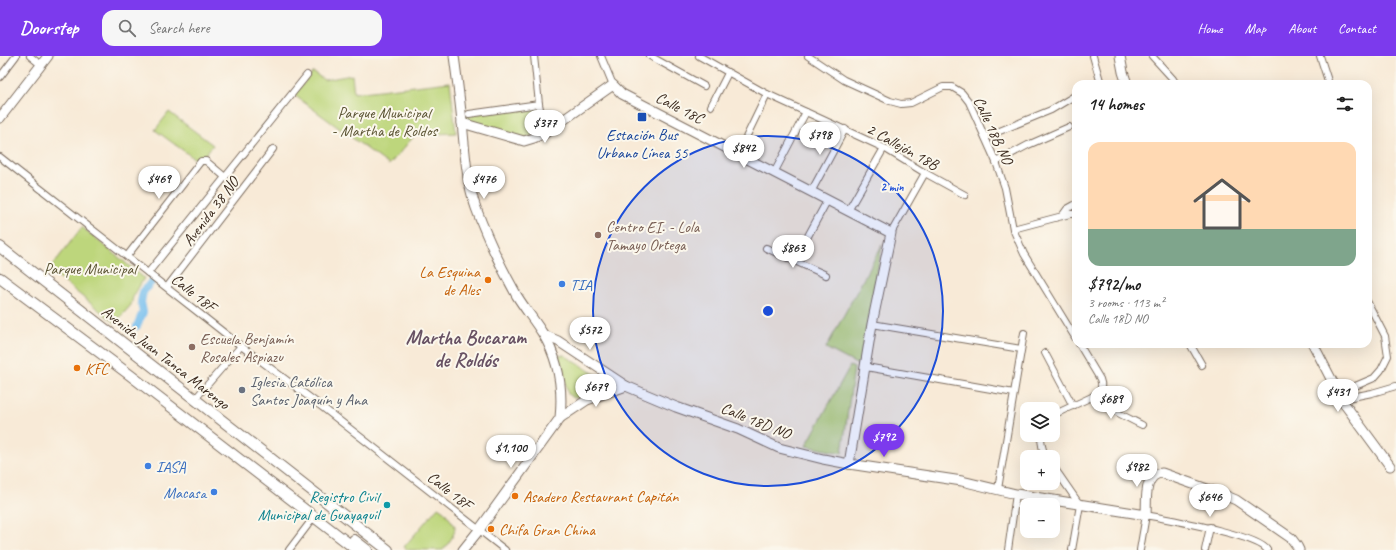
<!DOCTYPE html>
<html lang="en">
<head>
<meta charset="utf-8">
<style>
	:root { --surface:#fff; --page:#f6f6f6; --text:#222; --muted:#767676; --line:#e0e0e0; --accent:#7c3aed }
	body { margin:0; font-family:Caveat,sans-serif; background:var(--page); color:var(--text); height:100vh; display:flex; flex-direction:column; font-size:15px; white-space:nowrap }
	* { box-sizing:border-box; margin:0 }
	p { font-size:13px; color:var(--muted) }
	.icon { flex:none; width:22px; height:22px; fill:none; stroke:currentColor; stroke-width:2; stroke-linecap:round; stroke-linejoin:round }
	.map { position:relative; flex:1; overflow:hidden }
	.panel { position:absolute; left:1072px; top:24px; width:300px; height:268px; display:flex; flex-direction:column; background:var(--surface); border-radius:12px; box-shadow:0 4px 16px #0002 }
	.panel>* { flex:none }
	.fabs { position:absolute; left:1020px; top:346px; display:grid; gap:8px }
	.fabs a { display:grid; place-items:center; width:40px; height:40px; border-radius:8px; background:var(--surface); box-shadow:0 4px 16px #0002; font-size:20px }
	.price { position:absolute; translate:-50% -34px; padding:0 9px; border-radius:14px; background:#fff; color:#222; font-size:13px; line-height:26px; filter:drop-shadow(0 1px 2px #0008) }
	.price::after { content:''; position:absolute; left:50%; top:24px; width:12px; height:9px; margin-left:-6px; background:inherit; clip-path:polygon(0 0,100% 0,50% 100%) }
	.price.on { background:var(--accent); color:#fff }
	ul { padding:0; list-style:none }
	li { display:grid; align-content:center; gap:8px; height:212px; padding:0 16px }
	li+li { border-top:1px solid var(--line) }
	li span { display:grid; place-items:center; height:124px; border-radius:12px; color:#555 }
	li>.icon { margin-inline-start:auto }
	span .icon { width:72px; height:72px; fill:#fffc; stroke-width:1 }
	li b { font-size:17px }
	h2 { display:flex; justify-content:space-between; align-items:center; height:48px; padding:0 16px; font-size:17px }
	header { display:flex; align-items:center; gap:24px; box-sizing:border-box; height:56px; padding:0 20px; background:var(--accent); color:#fff }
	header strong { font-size:19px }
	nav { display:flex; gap:22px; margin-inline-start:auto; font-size:14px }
	.search { width:280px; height:36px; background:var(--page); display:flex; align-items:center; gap:10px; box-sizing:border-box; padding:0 14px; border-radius:12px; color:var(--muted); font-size:15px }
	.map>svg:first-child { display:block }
</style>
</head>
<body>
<header>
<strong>Doorstep</strong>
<div class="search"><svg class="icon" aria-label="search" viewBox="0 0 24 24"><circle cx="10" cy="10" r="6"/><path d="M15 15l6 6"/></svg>Search here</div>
<nav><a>Home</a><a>Map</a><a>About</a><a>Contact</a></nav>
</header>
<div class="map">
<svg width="1396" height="494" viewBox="0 0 1396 494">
	<rect width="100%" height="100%" fill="#fbf7ec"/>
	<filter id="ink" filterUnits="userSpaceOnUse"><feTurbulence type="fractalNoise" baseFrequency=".025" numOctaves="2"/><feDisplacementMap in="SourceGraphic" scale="8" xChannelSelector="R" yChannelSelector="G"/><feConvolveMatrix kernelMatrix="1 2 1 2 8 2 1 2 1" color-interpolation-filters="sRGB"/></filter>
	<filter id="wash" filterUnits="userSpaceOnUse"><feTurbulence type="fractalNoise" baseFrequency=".012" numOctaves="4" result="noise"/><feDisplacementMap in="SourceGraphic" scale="16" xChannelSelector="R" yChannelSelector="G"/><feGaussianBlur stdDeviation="0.9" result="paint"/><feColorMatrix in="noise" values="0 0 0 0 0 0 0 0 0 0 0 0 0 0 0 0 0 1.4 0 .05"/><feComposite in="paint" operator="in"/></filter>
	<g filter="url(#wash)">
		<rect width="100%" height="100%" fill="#f8ead7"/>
		<g fill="#bdd67b" stroke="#7c804c">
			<path d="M313,16L324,24L352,19L354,37L450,26L456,77L415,79L389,109L294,39Z"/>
			<path d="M538,49L539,69L530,81L526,83L467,66L466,59Z"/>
			<path d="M169,56L213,89L199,106L155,74Z"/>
			<path d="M82,171L144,222L133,241L131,249L115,267L49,214Z"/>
			<path d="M882,189L860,310L826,292Z"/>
			<path d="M564,299L609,327V333L574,342L568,338L558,300Z"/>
			<path d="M850,310L854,312L842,397L806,390Z"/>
			<path d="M438,451L444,455L455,470C455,480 449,486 443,494H408L404,491Z"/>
		</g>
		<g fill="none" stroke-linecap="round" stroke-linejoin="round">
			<path stroke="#75beee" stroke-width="8" d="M137,270L143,256L141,246L143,236L152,225"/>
		</g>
	</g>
	<g filter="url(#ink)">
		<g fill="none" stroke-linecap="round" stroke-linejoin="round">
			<defs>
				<g id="street">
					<path d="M30,0L41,9"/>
					<path d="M534,0L539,48L545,77"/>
					<path d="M601,0L613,29"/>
					<path d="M650,0L704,30"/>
					<path d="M699,0L767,38L884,92L925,117L965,139"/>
					<path d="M808,0L844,24L890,45L901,48L911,47L943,31H952L962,37L969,46L996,106L1005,132L1013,173L1024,198L1076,283"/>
					<path d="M1093,0L1101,28"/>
					<path d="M1152,0L1173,23L1176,28"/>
					<path d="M1320,0L1329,28"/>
					<path d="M0,21L16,0"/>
					<path d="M711,50L728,17"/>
					<path d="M469,58L539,48"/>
					<path d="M985,81L1051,54L1076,39"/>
					<path d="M738,98L767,38"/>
					<path d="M0,101L241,290L317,347L505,494"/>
					<path d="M996,106L1028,89L1069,71"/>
					<path d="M774,117L806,56"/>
					<path d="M811,136L845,73"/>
					<path d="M848,155L884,92"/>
					<path d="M1062,160L1067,153L1076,148"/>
					<path d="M1013,173L1070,158H1076"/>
					<path d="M891,177L925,117"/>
					<path d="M766,192L826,219"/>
					<path d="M127,200L201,105H206L225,121"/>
					<path d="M795,204L827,145"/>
					<path d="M148,217L307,19"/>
					<path d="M167,231L273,93"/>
					<path d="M872,268L1021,293"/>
					<path d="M1190,288L1202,309"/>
					<path d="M1045,297L1073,350"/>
					<path d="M866,311L1014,337"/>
					<path d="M1339,337L1374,322L1381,314L1388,300L1385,280L1368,247"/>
					<path d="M1093,340C1108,353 1124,360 1142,369"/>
					<path d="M195,343L241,290"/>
					<path d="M1342,343L1372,337L1396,330"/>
					<path d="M1053,359L1098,338C1102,333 1102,328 1100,323L1079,288"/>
					<path d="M1041,379C1041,387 1042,394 1046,401"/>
					<path d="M1053,410L1080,449L1072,494"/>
					<path d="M998,433L1024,277"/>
					<path d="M289,494L314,461"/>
					<path d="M1008,494L1016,438"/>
					<path d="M1140,494L1146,459C1166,463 1259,479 1267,494"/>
					<path d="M1205,494L1210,471"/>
				</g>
				<g id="secondary">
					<path d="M454,0C457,22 460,44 462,66C465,96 466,124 476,152C487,182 502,213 517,240C525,253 535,265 543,278C559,304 563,333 560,362"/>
					<path d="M1120,0L1123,16L1127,28"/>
					<path d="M0,62L48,0"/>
					<path d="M462,67L524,85L534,82L545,77L613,29L622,38L891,177L872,268L849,408"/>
					<path d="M544,279L558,285L626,330L676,351L738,373L779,392L823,403L849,408L962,425L1016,438L1146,459C1147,445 1143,418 1162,417L1224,439L1236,444L1291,482L1297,490L1299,494"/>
					<path d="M1313,288L1343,346L1390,410"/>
					<path d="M463,494L479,474L560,362L587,344L626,330"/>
				</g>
				<g id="primary">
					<path d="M0,191L388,494"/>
					<path d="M0,222L130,319L357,494"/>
					<path d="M354,484L367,494"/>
				</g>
			</defs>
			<use href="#street" stroke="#7d6d5f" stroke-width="8"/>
			<use href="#secondary" stroke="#7d6d5f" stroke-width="11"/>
			<use href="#primary" stroke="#7d6d5f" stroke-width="12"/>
			<use href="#street" stroke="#fff" stroke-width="6"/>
			<use href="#secondary" stroke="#fff" stroke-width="9"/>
			<use href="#primary" stroke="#fff" stroke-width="10"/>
		</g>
	</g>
	<circle cx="768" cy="255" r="175" fill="#1d4ed8" fill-opacity=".12"/>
	<circle fill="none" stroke="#1d4ed8" stroke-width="2" cx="768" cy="255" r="175"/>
	<rect fill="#1a4fb4" stroke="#fbf7ec" stroke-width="1.5" x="637" y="56" width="10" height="10" rx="2"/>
	<g fill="#8d6e63" stroke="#fbf7ec" stroke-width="1.5">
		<circle cx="598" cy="179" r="4"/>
		<circle cx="192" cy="291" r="4"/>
	</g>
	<g fill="#e8710a" stroke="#fbf7ec" stroke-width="1.5">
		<circle cx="488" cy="224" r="4"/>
		<circle cx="77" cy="312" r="4"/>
		<circle cx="515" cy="440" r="4"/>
		<circle cx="491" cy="473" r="4"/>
	</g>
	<g fill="#3f7fe0" stroke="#fbf7ec" stroke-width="1.5">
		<circle cx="562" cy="228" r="4"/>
		<circle cx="148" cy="410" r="4"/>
		<circle cx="214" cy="436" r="4"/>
	</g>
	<circle fill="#6b7280" stroke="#fbf7ec" stroke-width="1.5" cx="242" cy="334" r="4"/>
	<circle fill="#0f9aa8" stroke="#fbf7ec" stroke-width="1.5" cx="387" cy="449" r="4"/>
	<g text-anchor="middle" stroke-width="4" stroke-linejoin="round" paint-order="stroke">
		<g font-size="16" fill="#3b2a1e" stroke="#fbf7ec">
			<text transform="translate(680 51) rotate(27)" y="6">Calle 18C</text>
			<text transform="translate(994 74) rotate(65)" y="6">Calle 18B NO</text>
			<text transform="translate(903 90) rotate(29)" y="6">2 Callejón 18B</text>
			<text transform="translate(210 155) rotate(-53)" y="6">Avenida 38 NO</text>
			<text transform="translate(194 236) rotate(38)" y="6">Calle 18F</text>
			<text transform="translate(166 301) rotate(38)" y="6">Avenida Juan Tanca Marengo</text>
			<text transform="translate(756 364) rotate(22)" y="6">Calle 18D NO</text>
			<text transform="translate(450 434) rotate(38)" y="6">Calle 18F</text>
		</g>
		<g font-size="16" fill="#5c5535" stroke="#fbf7ec">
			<text x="384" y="62">Parque Municipal<tspan x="384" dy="18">- Martha de Roldos</tspan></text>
			<text x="90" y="218">Parque Municipal</text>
		</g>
		<g font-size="16" fill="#164399" stroke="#fbf7ec">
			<text x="642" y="84">Estación Bus<tspan x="642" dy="18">Urbano Línea 55</tspan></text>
		</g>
		<g font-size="16" fill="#785e54" stroke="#fbf7ec" text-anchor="start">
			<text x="606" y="176">Centro EI. - Lola<tspan x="606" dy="18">Tamayo Ortega</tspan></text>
			<text x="200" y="288">Escuela Benjamín<tspan x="200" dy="18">Rosales Aspiazu</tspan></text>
		</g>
		<g font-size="16" fill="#c56008" stroke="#fbf7ec" text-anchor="start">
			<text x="480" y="221" text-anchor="end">La Esquina<tspan x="480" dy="18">de Ales</tspan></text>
			<text x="85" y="318">KFC</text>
			<text x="523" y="446">Asadero Restaurant Capitán</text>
			<text x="499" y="479">Chifa Gran China</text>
		</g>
		<g font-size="16" fill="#366cbe" stroke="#fbf7ec" text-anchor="start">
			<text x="570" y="234">TIA</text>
			<text x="156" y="416">IASA</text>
			<text x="206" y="442" text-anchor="end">Macasa</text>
		</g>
		<g font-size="16" fill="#5b616d" stroke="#fbf7ec" text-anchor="start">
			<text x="250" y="331">Iglesia Católica<tspan x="250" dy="18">Santos Joaquín y Ana</tspan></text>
		</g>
		<g font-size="16" fill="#0d838f" stroke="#fbf7ec" text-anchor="end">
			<text x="379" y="446">Registro Civil<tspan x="379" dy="18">Municipal de Guayaquil</tspan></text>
		</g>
		<g font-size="20" font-weight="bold" fill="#685264" stroke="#fbf7ec">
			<text x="466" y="288">Martha Bucaram<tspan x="466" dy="23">de Roldós</tspan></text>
		</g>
	</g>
	<circle cx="768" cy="255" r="6" fill="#1d4ed8" stroke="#fbf7ec" stroke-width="2"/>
	<g font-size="12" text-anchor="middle" font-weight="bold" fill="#1d4ed8" stroke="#fbf7ec" stroke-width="4" stroke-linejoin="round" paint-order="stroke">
		<text x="892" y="135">2 min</text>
	</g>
</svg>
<div class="fabs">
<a><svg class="icon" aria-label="layers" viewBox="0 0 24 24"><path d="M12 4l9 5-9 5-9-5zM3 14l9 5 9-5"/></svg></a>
<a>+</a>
<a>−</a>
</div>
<b class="price" style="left:545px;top:88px">$377</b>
<b class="price" style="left:820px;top:100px">$798</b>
<b class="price" style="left:744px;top:113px">$842</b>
<b class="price" style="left:159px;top:144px">$469</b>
<b class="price" style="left:484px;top:144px">$476</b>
<b class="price" style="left:793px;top:213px">$863</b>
<b class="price" style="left:590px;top:295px">$572</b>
<b class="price" style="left:596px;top:352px">$679</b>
<b class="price" style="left:1338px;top:357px">$431</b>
<b class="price" style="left:1111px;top:364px">$689</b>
<b class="price on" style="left:884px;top:402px">$792</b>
<b class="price" style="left:511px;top:413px">$1,100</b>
<b class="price" style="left:1137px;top:432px">$982</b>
<b class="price" style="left:1210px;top:462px">$646</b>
<section class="panel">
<h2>14 homes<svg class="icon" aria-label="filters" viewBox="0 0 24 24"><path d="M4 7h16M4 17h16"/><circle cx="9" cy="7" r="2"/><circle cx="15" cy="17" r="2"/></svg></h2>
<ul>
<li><span style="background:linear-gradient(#ffd9b3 70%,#7fa58c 0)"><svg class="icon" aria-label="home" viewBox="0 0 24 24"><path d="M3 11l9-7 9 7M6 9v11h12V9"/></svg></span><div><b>$792/mo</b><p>3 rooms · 113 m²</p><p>Calle 18D NO</p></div></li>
</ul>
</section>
</div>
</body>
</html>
